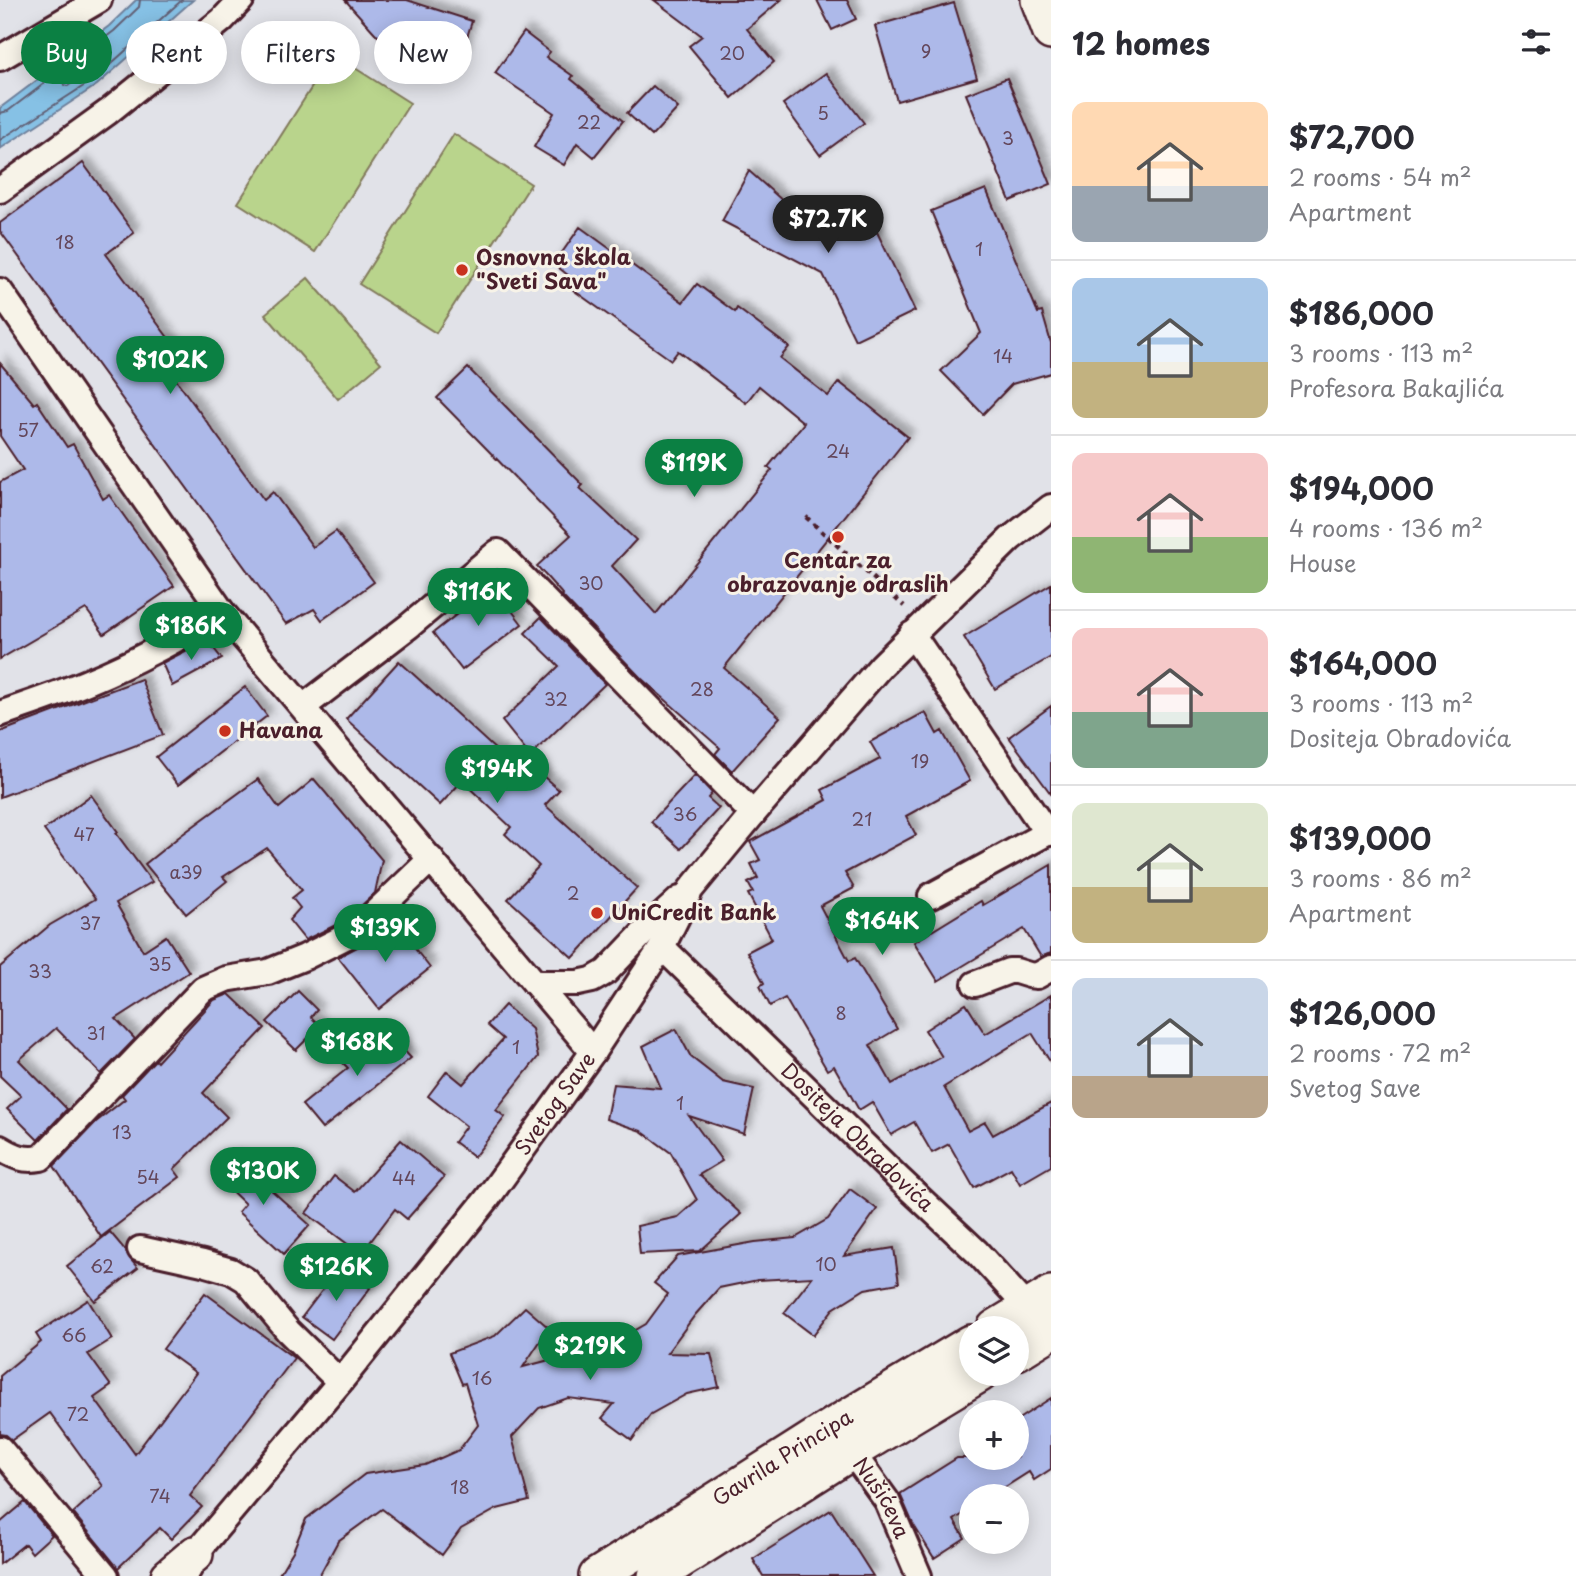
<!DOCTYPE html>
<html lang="en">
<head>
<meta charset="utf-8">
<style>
	:root { --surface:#fff; --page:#f7f7f7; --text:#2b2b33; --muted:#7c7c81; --line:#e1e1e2; --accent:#0b8043 }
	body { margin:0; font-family:"Playpen Sans",sans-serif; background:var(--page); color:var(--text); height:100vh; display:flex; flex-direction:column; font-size:26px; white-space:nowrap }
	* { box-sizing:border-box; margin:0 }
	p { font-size:23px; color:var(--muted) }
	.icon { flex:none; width:38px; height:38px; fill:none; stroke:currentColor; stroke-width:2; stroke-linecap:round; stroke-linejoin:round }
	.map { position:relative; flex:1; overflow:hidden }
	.details { display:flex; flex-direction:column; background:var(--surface); width:525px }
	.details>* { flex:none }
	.top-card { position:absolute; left:21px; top:21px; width:665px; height:63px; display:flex; gap:14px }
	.buttons { position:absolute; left:959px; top:1316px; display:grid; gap:14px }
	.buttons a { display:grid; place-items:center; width:70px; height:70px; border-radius:50%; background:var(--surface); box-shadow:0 4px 18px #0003; font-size:35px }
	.price { position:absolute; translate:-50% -60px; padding:0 16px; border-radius:24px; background:var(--accent); color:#fff; font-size:23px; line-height:46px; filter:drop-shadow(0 2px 4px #0008) }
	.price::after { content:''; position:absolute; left:50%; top:42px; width:21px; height:16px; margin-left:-10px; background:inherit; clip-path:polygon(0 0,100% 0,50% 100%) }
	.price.selected { background:#222; color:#fff }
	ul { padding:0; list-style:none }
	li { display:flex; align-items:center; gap:21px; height:175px; padding:0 21px }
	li+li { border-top:2px solid var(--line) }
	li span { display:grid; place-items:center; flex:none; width:196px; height:140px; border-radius:14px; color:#555 }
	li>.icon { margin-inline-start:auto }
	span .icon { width:84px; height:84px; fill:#fffc; stroke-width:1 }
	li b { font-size:30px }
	h2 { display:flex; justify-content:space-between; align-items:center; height:84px; padding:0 21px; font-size:30px }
	.chip { padding:0 24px; border-radius:32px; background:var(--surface); box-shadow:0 4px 18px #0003; font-size:24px; line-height:63px }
	.chip.selected { background:var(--accent); color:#fff }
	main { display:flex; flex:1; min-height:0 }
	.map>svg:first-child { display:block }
</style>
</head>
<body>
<main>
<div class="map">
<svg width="1051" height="1576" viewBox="0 0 1051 1576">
	<defs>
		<filter id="shadow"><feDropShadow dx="6" dy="-6" stdDeviation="3.5" flood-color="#0004"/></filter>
	</defs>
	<rect width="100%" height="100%" fill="#e1e2e8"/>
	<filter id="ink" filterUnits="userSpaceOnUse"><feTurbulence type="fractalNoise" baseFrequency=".0143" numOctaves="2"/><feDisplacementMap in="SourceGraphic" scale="14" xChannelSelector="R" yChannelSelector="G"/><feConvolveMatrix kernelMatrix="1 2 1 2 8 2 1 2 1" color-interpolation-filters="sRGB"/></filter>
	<g filter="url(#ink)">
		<g fill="#b9d48c" stroke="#827a5c" stroke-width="2">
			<path d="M333,54L410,103L315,252L238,203Z"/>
			<path d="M454,134L531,184L436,333L359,284Z"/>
			<path d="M308,278L381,363L338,399L265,314Z"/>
		</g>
		<path fill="#86c1e5" stroke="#6e809b" stroke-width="2" d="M136,0H193L97,85L0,149V108L109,26Z"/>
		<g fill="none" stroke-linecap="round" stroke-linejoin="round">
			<g stroke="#626075" stroke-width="2">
				<path d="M98,54L102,56C99,69 79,78 68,86L64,85V80Z"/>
				<path d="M0,113L8,111L114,31L139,7L140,0"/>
				<path d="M0,140L93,80L182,0"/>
			</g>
		</g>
		<g fill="#adb9e9" stroke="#4a1f2b" stroke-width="2" filter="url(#shadow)">
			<path d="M345,0H407L472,21L460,60L406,43L394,54Z"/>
			<path d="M654,0H781L747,29L774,62L732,98L689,46L702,36Z"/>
			<path d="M817,0H847L856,19L832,30Z"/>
			<path d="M954,3L977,78L897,101L875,26Z"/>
			<path d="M524,32L550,52L546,57L573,76L571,79L623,121L594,157L577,143L564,165L534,147L554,113L495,73Z"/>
			<path d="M826,73L864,123L820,155L783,104Z"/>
			<path d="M1007,78L1051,184L1010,201L966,94Z"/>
			<path d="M653,86L678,108L652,136L627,113Z"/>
			<path d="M83,163L134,233L106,254L178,351L163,362L264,500L273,492L313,547L336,531L374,582L322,620L314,609L286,624L0,231V223Z"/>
			<path d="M749,171L811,226L830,207L877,232L915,311L855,340L823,274L722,221Z"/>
			<path d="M986,189L1038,313L1042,312L1051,343V373L1012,384L983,414L941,371L981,333L931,211Z"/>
			<path d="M580,227L683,302L697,284L735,312L737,308L789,347L780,358L828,396L839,382L908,437L724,668L780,717L732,771L715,754L720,748L642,679L562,596L563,595L537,566L571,535L437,398L468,368L583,485L580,488L636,540L612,566L656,614L772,470L768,467L804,423L759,386L746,403L678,351L671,360L569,287L574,280L554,264Z"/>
			<path d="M0,363L34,404L37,402L67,447L73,444L103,499L109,495L174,586L104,634L86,609L0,659V482L23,470L0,436Z"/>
			<path d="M1051,584V657L995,689L964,637Z"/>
			<path d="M493,586L522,624L462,670L433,633Z"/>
			<path d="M541,617L605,684L530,756L502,721L559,666L525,633Z"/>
			<path d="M207,640L222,659L172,686L162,663Z"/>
			<path d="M399,661L511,764L520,756L559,790L545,805L637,888L573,958L508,899L539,866L505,834L511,827L462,781L440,805L346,719Z"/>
			<path d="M141,679L163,735L0,797V732Z"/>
			<path d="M245,687L267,716L178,785L156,757Z"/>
			<path d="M1051,706V794L1009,737Z"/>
			<path d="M925,712L937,734L942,731L970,781L906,816L916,835L845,873L854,888L820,906L849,961L855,958L897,1029L870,1045L892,1084L942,1057L925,1030L966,1004L985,1034L1051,995V1063L1032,1033L944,1087L968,1131L985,1122L993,1135L1051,1103V1166L1020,1184L1011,1168L974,1188L949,1144L932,1153L914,1122L891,1135L872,1102L859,1110L834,1066L827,1070L785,998L770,1006L760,986L764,983L747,952L772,939L748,894L753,892L748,883L758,878L751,864L760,860L750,842L827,800L822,790L880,759L870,742Z"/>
			<path d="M695,775L712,793L708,798L719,808L681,849L651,822Z"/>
			<path d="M258,779L279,808L314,779L382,860L375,893L346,920L305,940L289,920L300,908L292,898L302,890L267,848L223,877L227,881L186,914L145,864L180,836Z"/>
			<path d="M91,795L118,832L116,833L152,882L116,903L143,951L166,936L189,972L116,1019L135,1039L101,1074L56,1028L19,1060L67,1109L38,1140L7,1109L21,1096L0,1076V967L50,925L95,899L44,830Z"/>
			<path d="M1051,865V953L1041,957L1024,929L938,981L914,942L981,901L983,905Z"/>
			<path d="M391,918L430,968L379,1009L338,957L365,943Z"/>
			<path d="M298,991L317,1010L311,1017L320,1026L296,1050L267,1022Z"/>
			<path d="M229,994L265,1028L203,1093L227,1117L174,1169L180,1177L101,1237L54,1166L96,1122L125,1099L122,1095L155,1060L157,1062L214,1000Z"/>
			<path d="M505,1005L532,1029L538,1057L496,1110L505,1117L474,1157L454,1142L466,1126L428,1096L447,1071L463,1084L503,1039L487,1025Z"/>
			<path d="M383,1028L411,1058L322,1129L302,1105L348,1068L343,1063Z"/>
			<path d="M676,1029L691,1057L723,1082L754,1089L744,1134L689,1116L722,1161L699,1175L741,1214L700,1251L640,1254L637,1226L678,1217L697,1200L671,1153L641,1131L606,1119L613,1084L661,1088L643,1046Z"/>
			<path d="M401,1140L444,1177L407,1219L395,1209L361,1254L306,1213L334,1176L355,1192Z"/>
			<path d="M236,1158L310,1225L284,1254L238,1212L245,1204L215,1175Z"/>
			<path d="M850,1189L877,1209L844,1256L894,1248L899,1283L865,1289L833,1309L813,1335L784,1313L812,1277L758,1280L719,1288L695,1315L667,1353L711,1354L719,1387L687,1394L651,1414L632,1440L602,1418L614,1404L568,1398L539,1408L512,1437L529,1501L497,1509L461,1529L442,1555L382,1509L338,1541L319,1576H278L293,1551L306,1519L365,1474L425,1465L459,1450L478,1425L465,1383L462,1384L449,1353L495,1336L525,1307L549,1328L523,1367L613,1343L646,1324L668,1294L654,1283L678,1256L755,1242L795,1238L828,1219Z"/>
			<path d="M110,1232L126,1251L130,1259L138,1268L95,1301L67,1266Z"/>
			<path d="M340,1267L370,1288L332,1339L302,1317Z"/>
			<path d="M205,1293L294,1358L190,1496L202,1507L171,1539L160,1528L118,1568L73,1513L103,1486L50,1413L12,1440L6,1435L0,1434V1376L41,1342L36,1334L88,1300L112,1339L88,1354L111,1386L94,1398L135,1454L196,1373L163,1349Z"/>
			<path d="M1051,1398V1469L1034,1480L1029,1472L991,1496H971V1509L954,1520L965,1538L934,1558L913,1524L900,1494L957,1458H1017V1420Z"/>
			<path d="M25,1502L52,1535L32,1553L25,1544L0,1564V1523Z"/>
			<path d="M831,1510L873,1576H763L753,1559Z"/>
		</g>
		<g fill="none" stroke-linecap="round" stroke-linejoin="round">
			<defs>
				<g id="minor">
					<path d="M0,58L99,0"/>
					<path d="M0,190L108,112L222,20L241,0"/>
					<path d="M0,291L223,613L593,1052"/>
					<path d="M912,634L1047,833"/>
					<path d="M303,707L409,626L498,552L753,814"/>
					<path d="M0,714C31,703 62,693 92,680C138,661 180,637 223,613"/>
					<path d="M931,896L1047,833H1051"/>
					<path id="s1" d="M662,947L898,1178L977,1252L1037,1318"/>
					<path d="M535,983H578L592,980L606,972L647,929L680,899"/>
					<path d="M975,984L1009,971H1016L1029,975L1037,976L1051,968"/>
					<path d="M0,1148C15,1157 24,1161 41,1158L203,989L226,979L268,972L305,957L355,932L431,859"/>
					<path d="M140,1249L203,1263L231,1271L246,1280L288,1331L340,1382"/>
					<path id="s2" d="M843,1440L887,1501L919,1576"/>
					<path d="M0,1449L106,1576"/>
					<path id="s3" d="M189,1569L195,1554L340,1382L487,1199L593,1052L662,947L691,889L753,814L881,666L1010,539L1051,507"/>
				</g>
				<g id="secondary">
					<path d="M1039,0L1051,32"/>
					<path d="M995,1328L1051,1294"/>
					<path d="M1017,1352L1051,1331"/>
					<path d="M169,1576L195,1554"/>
					<path id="s4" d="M597,1576L833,1426L971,1343"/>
					<path d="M656,1576L851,1452L980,1374"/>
				</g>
			</defs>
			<use href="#minor" stroke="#4a1f2b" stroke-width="30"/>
			<use href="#secondary" stroke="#4a1f2b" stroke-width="40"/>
			<path stroke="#4a1f2b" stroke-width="4.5" stroke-dasharray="5 5" stroke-linecap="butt" d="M806,517L904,606"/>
			<use href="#minor" stroke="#f7f3e8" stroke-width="24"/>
			<use href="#secondary" stroke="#f7f3e8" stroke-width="35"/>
		</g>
	</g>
	<g fill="#c8321e" stroke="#f7f3e8" stroke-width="2.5">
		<circle cx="462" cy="270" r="7"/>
		<circle cx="838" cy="537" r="7"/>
		<circle cx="225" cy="731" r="7"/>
		<circle cx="597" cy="913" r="7"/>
	</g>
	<g text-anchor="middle" stroke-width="6" stroke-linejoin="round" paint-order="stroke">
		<g font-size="18" fill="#63465a">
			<text x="926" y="58">9</text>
			<text x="732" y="60">20</text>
			<text x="823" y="120">5</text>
			<text x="589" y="129">22</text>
			<text x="1008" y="145">3</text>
			<text x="65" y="249">18</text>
			<text x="979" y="256">1</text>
			<text x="1003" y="363">14</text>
			<text x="28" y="437">57</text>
			<text x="838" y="458">24</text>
			<text x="591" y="590">30</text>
			<text x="702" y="696">28</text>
			<text x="556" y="706">32</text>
			<text x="920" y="768">19</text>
			<text x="685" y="821">36</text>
			<text x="862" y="826">21</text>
			<text x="84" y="841">47</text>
			<text x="186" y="879">а39</text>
			<text x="573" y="900">2</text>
			<text x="90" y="930">37</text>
			<text x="160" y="971">35</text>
			<text x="40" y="978">33</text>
			<text x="841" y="1020">8</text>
			<text x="96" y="1040">31</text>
			<text x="516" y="1054">1</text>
			<text x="680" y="1110">1</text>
			<text x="122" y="1139">13</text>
			<text x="148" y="1184">54</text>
			<text x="404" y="1185">44</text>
			<text x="826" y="1271">10</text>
			<text x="102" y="1273">62</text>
			<text x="74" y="1342">66</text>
			<text x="482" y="1385">16</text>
			<text x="78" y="1421">72</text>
			<text x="460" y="1494">18</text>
			<text x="160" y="1503">74</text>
		</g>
		<g font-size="21" font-weight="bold" fill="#4a1f2b" stroke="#f7f3e8" text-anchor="start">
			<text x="476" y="265">Osnovna škola<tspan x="476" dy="24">"Sveti Sava"</tspan></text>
			<text x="838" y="568" text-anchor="middle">Centar za<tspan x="838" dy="24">obrazovanje odraslih</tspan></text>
			<text x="239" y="738">Havana</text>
			<text x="611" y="920">UniCredit Bank</text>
		</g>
		<g font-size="21" fill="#4a1f2b" stroke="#f7f3e8">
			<text dy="7" stroke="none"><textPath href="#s3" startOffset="593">Svetog Save</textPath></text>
			<text dy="7" stroke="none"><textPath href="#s1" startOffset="273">Dositeja Obradovića</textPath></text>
			<text dy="7" stroke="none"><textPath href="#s4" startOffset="220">Gavrila Principa</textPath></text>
			<text dy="7" stroke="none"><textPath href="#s2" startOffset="70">Nušićeva</textPath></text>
		</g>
	</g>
</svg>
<div class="buttons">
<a><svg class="icon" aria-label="layers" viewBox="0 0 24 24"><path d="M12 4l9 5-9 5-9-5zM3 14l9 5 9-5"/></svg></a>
<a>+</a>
<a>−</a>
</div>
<b class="price selected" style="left:828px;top:255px">$72.7K</b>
<b class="price" style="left:170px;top:396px">$102K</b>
<b class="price" style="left:694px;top:499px">$119K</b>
<b class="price" style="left:478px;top:628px">$116K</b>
<b class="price" style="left:191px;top:662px">$186K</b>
<b class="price" style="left:497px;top:805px">$194K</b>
<b class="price" style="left:882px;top:957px">$164K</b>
<b class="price" style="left:385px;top:964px">$139K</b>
<b class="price" style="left:357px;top:1078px">$168K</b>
<b class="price" style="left:263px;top:1207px">$130K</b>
<b class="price" style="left:336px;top:1303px">$126K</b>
<b class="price" style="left:590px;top:1382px">$219K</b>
<div class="top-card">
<a class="chip selected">Buy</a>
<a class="chip">Rent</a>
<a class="chip">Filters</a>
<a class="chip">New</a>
</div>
</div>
<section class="details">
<h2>12 homes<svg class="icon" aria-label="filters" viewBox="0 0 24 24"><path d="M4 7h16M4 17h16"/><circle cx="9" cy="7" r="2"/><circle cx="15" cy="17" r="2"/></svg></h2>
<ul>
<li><span style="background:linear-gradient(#ffd9b3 60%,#9aa5b1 0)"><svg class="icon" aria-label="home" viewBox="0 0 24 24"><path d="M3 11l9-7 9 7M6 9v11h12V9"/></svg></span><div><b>$72,700</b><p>2 rooms · 54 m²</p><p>Apartment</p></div></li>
<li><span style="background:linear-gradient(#a9c7e8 60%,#c2b280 0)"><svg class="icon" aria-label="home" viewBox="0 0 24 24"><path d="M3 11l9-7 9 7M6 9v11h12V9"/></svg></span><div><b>$186,000</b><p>3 rooms · 113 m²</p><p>Profesora Bakajlića</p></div></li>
<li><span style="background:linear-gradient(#f6c9c9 60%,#8fb573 0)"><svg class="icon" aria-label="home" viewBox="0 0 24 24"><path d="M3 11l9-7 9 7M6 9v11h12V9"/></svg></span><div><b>$194,000</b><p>4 rooms · 136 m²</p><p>House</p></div></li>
<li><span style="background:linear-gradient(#f6c9c9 60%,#7fa58c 0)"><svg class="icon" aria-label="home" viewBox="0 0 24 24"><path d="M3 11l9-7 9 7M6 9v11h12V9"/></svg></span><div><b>$164,000</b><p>3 rooms · 113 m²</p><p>Dositeja Obradovića</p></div></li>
<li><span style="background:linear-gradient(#dfe7d0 60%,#c2b280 0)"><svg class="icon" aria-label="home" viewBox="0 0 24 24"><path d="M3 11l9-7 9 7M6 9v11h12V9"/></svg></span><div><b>$139,000</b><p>3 rooms · 86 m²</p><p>Apartment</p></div></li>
<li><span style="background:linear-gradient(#c9d6e8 70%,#b9a48a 0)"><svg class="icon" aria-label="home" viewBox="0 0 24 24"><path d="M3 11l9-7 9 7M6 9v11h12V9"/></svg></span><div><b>$126,000</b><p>2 rooms · 72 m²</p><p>Svetog Save</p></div></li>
</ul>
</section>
</main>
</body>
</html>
